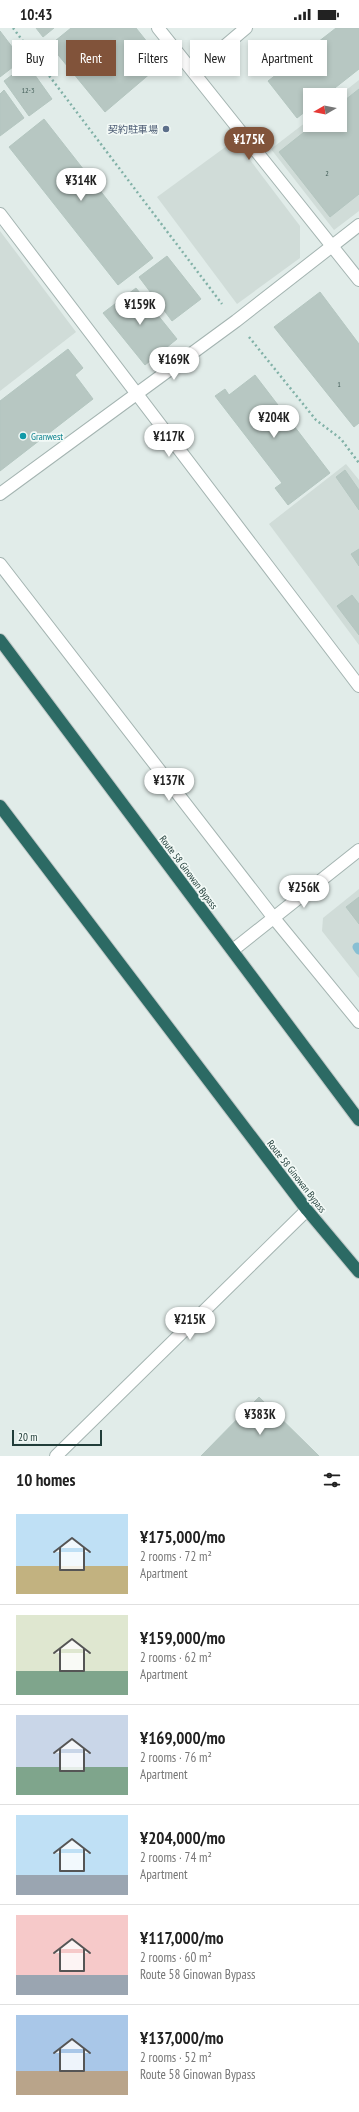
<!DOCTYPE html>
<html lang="en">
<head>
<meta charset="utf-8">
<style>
	:root { --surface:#fff; --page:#f2f2f2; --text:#222; --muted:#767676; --line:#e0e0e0; --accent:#81533a }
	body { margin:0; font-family:"PT Sans Narrow","Noto Sans JP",sans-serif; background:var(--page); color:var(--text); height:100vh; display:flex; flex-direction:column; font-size:15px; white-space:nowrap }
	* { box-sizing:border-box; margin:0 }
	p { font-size:13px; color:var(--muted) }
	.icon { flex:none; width:22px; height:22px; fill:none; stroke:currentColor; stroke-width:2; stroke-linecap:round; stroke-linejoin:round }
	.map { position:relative; height:1428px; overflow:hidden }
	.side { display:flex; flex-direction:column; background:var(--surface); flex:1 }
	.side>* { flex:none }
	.hud { position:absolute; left:12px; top:12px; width:335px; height:36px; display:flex; gap:8px }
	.needle { width:26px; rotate:261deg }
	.controls { position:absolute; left:303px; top:60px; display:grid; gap:8px }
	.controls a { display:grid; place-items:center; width:44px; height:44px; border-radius:0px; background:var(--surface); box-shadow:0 2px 6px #0003; font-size:20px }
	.scale { position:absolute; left:12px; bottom:10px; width:90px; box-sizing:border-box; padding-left:4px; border:2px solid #213d39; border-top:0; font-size:11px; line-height:14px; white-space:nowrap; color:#213d39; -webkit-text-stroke:3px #f2f9f6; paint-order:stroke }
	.price { position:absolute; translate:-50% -34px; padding:0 9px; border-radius:14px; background:#fff; color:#222; font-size:13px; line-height:26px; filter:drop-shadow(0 1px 2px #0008) }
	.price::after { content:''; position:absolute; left:50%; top:24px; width:12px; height:9px; margin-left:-6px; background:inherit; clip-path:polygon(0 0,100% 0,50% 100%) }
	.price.selected { background:var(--accent); color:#fff }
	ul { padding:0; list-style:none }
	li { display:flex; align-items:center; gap:12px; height:100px; padding:0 16px }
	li+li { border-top:1px solid var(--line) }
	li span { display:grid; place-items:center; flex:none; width:112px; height:80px; border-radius:0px; color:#555 }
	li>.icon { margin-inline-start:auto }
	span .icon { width:48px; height:48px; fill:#fffc; stroke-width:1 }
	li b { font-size:17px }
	h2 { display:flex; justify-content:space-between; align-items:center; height:48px; padding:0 16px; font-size:17px }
	.pill { padding:0 14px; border-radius:0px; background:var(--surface); box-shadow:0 2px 6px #0003; font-size:14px; line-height:36px }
	.pill.selected { background:var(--accent); color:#fff }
	.status { display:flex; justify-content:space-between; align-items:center; height:28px; padding:0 20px; background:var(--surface); direction:ltr }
	.status svg { height:11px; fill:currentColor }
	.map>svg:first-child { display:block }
</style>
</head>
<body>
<div class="status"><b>10:43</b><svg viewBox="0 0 49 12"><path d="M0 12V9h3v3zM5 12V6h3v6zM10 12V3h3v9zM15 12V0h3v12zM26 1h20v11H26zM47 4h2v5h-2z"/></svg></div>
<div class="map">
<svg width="359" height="1428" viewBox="0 0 359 1428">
	<rect width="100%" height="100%" fill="#e1ece9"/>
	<g fill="#d0dcd8">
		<path d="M359,52V183L334,202L271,121L310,91V97H340V67Z"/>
		<path d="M235,112L300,198V230L237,276L157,169Z"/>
		<path d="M0,203L76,304L0,363Z"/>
		<path d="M346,436L359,452V617L269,496Z"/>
		<path d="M359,861V950L322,903L323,890Z"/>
	</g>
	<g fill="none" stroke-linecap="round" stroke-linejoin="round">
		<path stroke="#88bfd3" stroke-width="9" d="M357,919L359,922"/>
	</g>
	<g fill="#b7c7c2" stroke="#b4c6c0">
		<path d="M36,0H54L43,9Z"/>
		<path d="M71,0H136L152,20L141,29L152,44L105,84L50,17Z"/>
		<path d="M336,0H359V41L326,67H310V80L297,90L268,53Z"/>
		<path d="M0,3L22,32L0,49Z"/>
		<path d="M27,36L52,71L29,88L4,53Z"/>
		<path d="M359,61V166L330,189L279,124L313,97H340V76Z"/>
		<path d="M4,62L24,90L0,108V66Z"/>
		<path d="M44,91L153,230L118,257L9,119Z"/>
		<path d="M167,228L201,271L172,293L139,249Z"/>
		<path d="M136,260L177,311L145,337L103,285Z"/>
		<path d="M320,264L359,316V395L354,399L274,299Z"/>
		<path d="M68,321L83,340L75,347L93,371L0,443V373Z"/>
		<path d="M255,347L330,445L288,477L275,460L282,455L215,368L225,361L229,367Z"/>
		<path d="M345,442L359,462V482L336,449Z"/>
		<path d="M359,521V538L351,526Z"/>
		<path d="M352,567L359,576V607L337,578Z"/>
		<path d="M359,869V896L346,879Z"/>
		<path d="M259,1369L319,1428H201Z"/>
	</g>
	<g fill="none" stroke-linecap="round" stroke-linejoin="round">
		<defs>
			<g id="minor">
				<path d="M158,0L359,252"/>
				<path d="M194,44L246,0"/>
				<path d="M0,186L359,658"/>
				<path d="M0,466L236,293L359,197"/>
				<path d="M0,536L273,889L359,994"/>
				<path d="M233,922L359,822"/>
				<path d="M56,1428L307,1182"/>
			</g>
			<g id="highway">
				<path d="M0,612L359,1092"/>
				<path d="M0,778L307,1182L359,1244"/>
			</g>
		</defs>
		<use href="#minor" stroke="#a4b4b1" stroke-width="14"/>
		<use href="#highway" stroke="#c1c9c8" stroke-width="14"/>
		<g stroke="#81b1a7" stroke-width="2.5" stroke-dasharray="2 3" stroke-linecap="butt">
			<path d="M13,0L222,276"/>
			<path d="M249,309L316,392L341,411L359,435"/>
		</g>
		<use href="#minor" stroke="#fff" stroke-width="12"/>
		<use href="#highway" stroke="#2c6a64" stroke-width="12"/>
	</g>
	<circle fill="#5c6f8a" stroke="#f2f9f6" stroke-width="1.5" cx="166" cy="101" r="4"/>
	<circle fill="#0f9aa8" stroke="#f2f9f6" stroke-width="1.5" cx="23" cy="408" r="4"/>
	<g text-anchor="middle" stroke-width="3.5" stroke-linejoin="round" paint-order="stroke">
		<g font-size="8" fill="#46605b">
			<text x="28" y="65">12-3</text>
			<text x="327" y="148">2</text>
			<text x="339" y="359">1</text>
		</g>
		<g font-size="10" fill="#4e5e75" stroke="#f2f9f6" text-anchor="end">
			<text x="158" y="105">契約駐車場</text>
		</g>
		<g font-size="10" fill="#0d838f" stroke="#f2f9f6" text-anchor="start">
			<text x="31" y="412">Granwest</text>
		</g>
		<g font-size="10" fill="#213d39" stroke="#f2f9f6">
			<text transform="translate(189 844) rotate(53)" y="4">Route 58 Ginowan Bypass</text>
			<text transform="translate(297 1148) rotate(52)" y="4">Route 58 Ginowan Bypass</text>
		</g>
	</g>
</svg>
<div class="controls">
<a><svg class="needle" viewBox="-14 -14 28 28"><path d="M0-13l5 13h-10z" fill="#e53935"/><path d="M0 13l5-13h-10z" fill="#767676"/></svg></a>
</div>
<div class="scale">20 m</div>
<b class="price selected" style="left:249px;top:133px">¥175K</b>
<b class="price" style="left:81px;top:174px">¥314K</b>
<b class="price" style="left:140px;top:298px">¥159K</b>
<b class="price" style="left:174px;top:353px">¥169K</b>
<b class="price" style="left:274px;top:411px">¥204K</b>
<b class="price" style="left:169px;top:430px">¥117K</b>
<b class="price" style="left:169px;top:774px">¥137K</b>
<b class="price" style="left:304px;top:881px">¥256K</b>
<b class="price" style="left:190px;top:1313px">¥215K</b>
<b class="price" style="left:260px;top:1408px">¥383K</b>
<div class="hud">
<a class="pill">Buy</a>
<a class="pill selected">Rent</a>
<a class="pill">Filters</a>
<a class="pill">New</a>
<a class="pill">Apartment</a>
</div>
</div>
<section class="side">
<h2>10 homes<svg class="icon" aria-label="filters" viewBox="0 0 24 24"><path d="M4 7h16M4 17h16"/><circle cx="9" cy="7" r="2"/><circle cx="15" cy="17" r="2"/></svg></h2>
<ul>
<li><span style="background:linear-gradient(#bfe0f5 65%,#c2b280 0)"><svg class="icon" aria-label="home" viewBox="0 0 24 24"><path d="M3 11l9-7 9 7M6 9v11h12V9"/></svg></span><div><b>¥175,000/mo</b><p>2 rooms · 72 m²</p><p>Apartment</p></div></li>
<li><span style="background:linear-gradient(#dfe7d0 70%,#7fa58c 0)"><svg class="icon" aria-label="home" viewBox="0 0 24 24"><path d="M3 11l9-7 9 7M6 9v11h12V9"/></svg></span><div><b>¥159,000/mo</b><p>2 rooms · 62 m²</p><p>Apartment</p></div></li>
<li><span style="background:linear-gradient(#c9d6e8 65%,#7fa58c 0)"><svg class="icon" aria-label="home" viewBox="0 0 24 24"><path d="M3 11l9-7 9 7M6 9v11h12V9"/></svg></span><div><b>¥169,000/mo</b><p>2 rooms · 76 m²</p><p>Apartment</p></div></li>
<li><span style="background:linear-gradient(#bfe0f5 75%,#9aa5b1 0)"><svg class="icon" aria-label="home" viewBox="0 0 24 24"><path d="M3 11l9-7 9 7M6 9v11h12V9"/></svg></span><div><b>¥204,000/mo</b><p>2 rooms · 74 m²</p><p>Apartment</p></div></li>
<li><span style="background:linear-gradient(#f6c9c9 75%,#9aa5b1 0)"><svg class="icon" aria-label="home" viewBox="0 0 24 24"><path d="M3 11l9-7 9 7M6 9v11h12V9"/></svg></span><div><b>¥117,000/mo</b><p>2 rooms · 60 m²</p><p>Route 58 Ginowan Bypass</p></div></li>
<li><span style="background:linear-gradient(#a9c7e8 70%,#b9a48a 0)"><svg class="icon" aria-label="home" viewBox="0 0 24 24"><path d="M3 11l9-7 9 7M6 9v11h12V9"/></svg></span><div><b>¥137,000/mo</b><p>2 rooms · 52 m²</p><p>Route 58 Ginowan Bypass</p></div></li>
</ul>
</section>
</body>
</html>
